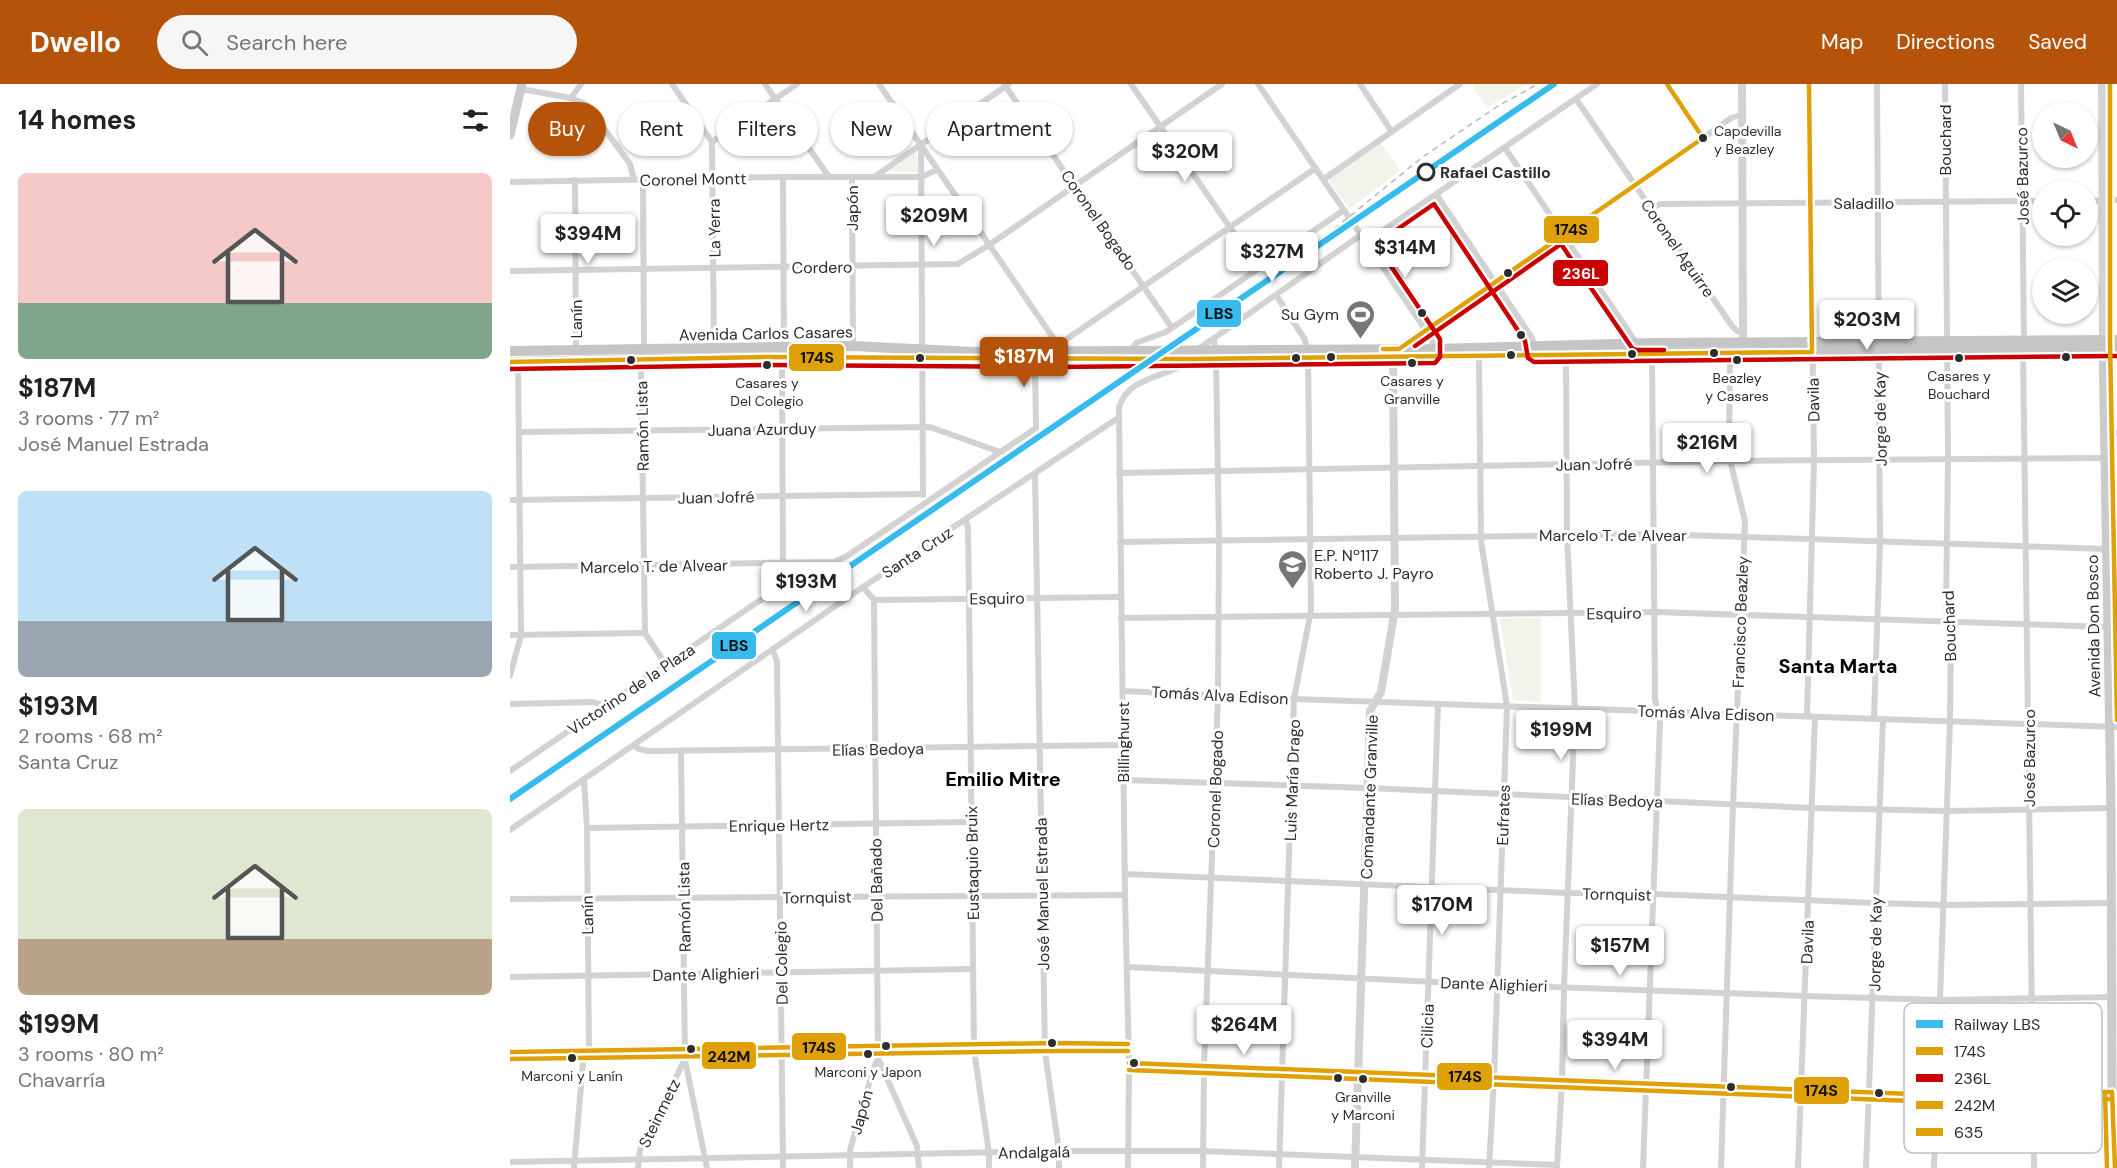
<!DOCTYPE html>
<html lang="en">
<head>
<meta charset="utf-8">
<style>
	:root { --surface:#fff; --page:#f6f6f6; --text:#222; --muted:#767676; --accent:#b45309 }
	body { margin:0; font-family:"DM Sans",sans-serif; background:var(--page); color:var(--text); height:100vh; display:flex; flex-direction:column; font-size:22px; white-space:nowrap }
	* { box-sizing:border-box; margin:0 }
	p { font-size:20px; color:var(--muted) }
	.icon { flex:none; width:33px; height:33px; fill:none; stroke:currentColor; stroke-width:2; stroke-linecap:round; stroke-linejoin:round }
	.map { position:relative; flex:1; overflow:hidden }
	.sheet { display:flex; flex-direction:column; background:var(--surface); width:510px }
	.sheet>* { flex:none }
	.hud { position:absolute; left:18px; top:18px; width:570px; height:54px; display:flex; gap:12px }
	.needle { width:39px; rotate:137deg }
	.tools { position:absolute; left:1522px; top:18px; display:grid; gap:12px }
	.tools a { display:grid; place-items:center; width:66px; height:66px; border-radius:50%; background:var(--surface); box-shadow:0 2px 4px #0004; font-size:30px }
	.price { position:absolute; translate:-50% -51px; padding:0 14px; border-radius:6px; background:#fff; color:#222; font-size:20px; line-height:39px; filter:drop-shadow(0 2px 3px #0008) }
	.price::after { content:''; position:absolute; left:50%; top:36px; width:18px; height:14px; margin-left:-9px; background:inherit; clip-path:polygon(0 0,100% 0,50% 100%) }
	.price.current { background:var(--accent); color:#fff }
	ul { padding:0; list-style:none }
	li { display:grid; align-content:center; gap:12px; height:318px; padding:0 18px }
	li span { display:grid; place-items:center; height:186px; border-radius:9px; color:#555 }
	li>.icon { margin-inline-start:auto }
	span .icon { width:108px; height:108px; fill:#fffc; stroke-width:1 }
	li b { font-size:26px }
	h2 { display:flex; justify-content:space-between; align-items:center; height:72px; padding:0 18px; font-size:26px }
	.pill { padding:0 21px; border-radius:27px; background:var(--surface); box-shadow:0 2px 4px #0004; font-size:21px; line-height:54px }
	.pill.current { background:var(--accent); color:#fff }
	header { display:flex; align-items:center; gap:36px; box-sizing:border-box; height:84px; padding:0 30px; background:var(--accent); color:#fff }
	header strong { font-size:28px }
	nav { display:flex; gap:33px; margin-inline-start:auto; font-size:21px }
	.search { width:420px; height:54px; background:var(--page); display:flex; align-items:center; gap:15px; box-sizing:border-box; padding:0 21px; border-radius:33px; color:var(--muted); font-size:22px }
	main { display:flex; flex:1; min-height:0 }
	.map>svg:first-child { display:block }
</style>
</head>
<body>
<header>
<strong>Dwello</strong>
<div class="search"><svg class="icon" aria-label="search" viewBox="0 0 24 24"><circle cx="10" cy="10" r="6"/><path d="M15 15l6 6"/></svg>Search here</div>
<nav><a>Map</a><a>Directions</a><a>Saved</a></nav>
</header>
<main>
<section class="sheet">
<h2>14 homes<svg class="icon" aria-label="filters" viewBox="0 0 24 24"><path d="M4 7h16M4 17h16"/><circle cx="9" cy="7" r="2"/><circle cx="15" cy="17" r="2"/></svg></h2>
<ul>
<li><span style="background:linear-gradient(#f6c9c9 70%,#7fa58c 0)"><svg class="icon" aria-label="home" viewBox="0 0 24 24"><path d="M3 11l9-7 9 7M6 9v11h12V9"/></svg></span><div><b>$187M</b><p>3 rooms · 77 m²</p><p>José Manuel Estrada</p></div></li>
<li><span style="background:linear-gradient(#bfe0f5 70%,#9aa5b1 0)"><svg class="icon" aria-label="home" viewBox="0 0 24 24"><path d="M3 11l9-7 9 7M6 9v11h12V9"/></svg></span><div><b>$193M</b><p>2 rooms · 68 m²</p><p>Santa Cruz</p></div></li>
<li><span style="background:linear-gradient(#dfe7d0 70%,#b9a48a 0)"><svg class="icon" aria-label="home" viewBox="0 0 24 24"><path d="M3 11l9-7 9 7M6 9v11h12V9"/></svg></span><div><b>$199M</b><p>3 rooms · 80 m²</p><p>Chavarría</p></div></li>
</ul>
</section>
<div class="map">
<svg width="1607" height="1084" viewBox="0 0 1607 1084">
	<rect width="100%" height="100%" fill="#fff"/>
	<g fill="#f3f2eb">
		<path d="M967,0H1018L977,23L963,3Z"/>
		<path d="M870,58L890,87L839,125L818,95Z"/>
		<path d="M407,67L408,88L380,87Z"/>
		<path d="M990,534H1031V618L1003,616Z"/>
	</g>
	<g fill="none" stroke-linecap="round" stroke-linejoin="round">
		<g stroke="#d2d2d2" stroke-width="6">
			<path d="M162,0L202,58L204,264"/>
			<path d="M255,0L319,93"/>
			<path d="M369,0L548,261L549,269"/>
			<path d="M494,0L662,244"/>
			<path d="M621,0L748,184"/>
			<path d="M748,0L915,245L923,259L924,266"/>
			<path d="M850,0L882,48"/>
			<path d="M1157,0L1193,54"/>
			<path d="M1511,0L1514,256"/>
			<path d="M11,5L61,14L77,21L120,80L124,96"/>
			<path d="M61,14L71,0"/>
			<path d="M1066,15L1222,242L1227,247L1233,249"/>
			<path d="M202,58L287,0"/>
			<path d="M411,61L413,411"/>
			<path d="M995,64L1127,260"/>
			<path d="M367,91L499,0"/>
			<path d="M273,93L274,263L272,274L273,497L271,502L275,508"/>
			<path d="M342,93L343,262"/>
			<path d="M814,95L950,0"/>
			<path d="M65,96L66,266"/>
			<path d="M133,96L134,266L131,280L135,549L156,581"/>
			<path d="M0,98L273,93H411L427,86"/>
			<path d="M926,110L1022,254L1025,263"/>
			<path d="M1578,117L1607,116"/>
			<path d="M1140,124L1151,120L1533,117"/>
			<path d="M856,158L1087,0"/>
			<path d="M0,187L448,180L479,161L712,0"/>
			<path d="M766,211L794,254L798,266L801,526L784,615L769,1084"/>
			<path d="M548,261L806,84"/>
			<path d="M891,264L1193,54L1221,34L1231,31"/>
			<path d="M1513,265L1524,1084"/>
			<path d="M687,266L851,151"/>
			<path d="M621,267L626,259L656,248L834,126"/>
			<path d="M969,272L971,457L997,622L984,994L979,1084"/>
			<path d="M9,348L420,343L490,368"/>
			<path d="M1594,349H1607"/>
			<path d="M609,389L1220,377L1595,374"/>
			<path d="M525,390L535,968L549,1067V1084"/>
			<path d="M0,416L412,410"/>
			<path d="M1596,434H1607"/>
			<path d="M456,436L458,445L459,515L464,966L479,1069V1084"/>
			<path d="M610,458L1144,450L1596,465"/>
			<path d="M0,483L324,478L337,472L526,344L525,274"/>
			<path d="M353,503L364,516L368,974L407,1062L409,1084"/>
			<path d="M364,516L610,513"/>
			<path d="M611,534L1146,528L1597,543"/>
			<path d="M0,551L135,549"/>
			<path d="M263,567L267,577L273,1084"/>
			<path d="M0,592L11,551L8,278"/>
			<path d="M613,607L784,615L1607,643"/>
			<path d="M0,620L83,618L96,622"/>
			<path d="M1297,632L1304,376L1299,0"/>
			<path d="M1364,634L1370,458L1367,0"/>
			<path d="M124,662L129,665L139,667L613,661"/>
			<path d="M171,667L175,976L197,1084"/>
			<path d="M0,687L271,502"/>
			<path d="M74,696L77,744L79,967"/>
			<path d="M614,696L858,704L1302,724L1437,727L1601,724"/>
			<path d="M77,744L461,738"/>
			<path d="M0,746L353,503L608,334"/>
			<path d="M615,790L1058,809L1144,810L1365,819L1434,821L1600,819"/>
			<path d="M0,815L615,811"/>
			<path d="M618,883L987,901L1295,912L1431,916L1602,913"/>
			<path d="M0,893L463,885"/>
			<path d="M0,968L544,959L618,960"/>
			<path d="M619,979L1427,1011L1602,1008"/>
			<path d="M0,1078L549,1067H692L1047,1081"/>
			<path d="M1047,1083L1052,997L1054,903L1065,625L1057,451L1056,271"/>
			<path d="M64,1084L74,967"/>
			<path d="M128,1084L130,1066L174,977"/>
			<path d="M340,1084V1066L363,986L368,974"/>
			<path d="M618,1084L619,979L615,811L609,324C617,292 659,293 682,276"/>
			<path d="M693,1084L694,983L708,612L709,456L706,275L704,254"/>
			<path d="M912,1084L928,620"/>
			<path d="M1133,1084L1150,637L1145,615L1142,269"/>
			<path d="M1211,1084L1223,721L1235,437L1219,372L1220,269"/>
			<path d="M1288,1084L1305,633"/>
			<path d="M1356,1084L1373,635"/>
			<path d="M1424,1084L1440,637L1441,545L1436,527L1438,375L1435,0"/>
		</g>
		<g stroke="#d2d2d2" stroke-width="8">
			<path d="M1592,0L1593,256"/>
			<path d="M1230,261L1233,259L1232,0"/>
			<path d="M845,1084L860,627L871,608L885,525L883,273"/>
		</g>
		<g stroke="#cbcbcb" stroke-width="9">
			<path d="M0,51L12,0"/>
			<path d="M1593,259L1601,724L1602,1008L1605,1084"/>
		</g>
		<g stroke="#c5c5c5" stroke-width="10">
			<path d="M0,267L343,262L464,268L620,267L924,265L1142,259L1607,256"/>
			<path d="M785,273L1607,264"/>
			<path d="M0,278L257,273L549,276L770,273"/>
		</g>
		<path stroke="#b9b9b9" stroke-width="1.5" stroke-dasharray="6 4.5" stroke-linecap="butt" d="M824,145L914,72L988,22L1028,0"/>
		<defs>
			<g id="bus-1">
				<path d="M873,265H889L1193,54L1157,0"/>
				<path d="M0,278L257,273L682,275L1302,268L1299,0"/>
				<path d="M0,968L544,959L618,960"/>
				<path d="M619,979L1427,1011L1602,1008"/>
				<path d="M1602,1008L1605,1084"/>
			</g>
			<g id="bus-2">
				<path d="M905,262L1051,160L1122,264L1126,266H1154"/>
				<path d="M0,285L257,281L549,283L925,279L930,273V255L866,160L924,120L1015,257L1018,274L1024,278L1607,272"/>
			</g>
			<g id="bus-3">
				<path d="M0,975L544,967H618"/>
				<path d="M619,986L1427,1018L1602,1015"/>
				<path d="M1595,1008L1597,1084"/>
			</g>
			<path id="bus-4" d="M1600,0V256L1607,636"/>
		</defs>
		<use href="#bus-1" stroke="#fff" stroke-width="9"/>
		<use href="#bus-2" stroke="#fff" stroke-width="9"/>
		<use href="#bus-3" stroke="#fff" stroke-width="9"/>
		<use href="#bus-4" stroke="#fff" stroke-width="9"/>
		<use href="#bus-1" stroke="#dfa107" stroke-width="4.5"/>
		<use href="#bus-2" stroke="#c70201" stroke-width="4.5"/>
		<use href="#bus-3" stroke="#dfa107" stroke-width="4.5"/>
		<use href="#bus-4" stroke="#dfa107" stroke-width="4.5"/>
		<defs>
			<path id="rail-1" d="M0,715L1044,0"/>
		</defs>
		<use href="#rail-1" stroke="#fff" stroke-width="10"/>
		<use href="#rail-1" stroke="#37bbed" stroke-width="6"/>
	</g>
	<defs>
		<symbol id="stadium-pin" viewBox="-11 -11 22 30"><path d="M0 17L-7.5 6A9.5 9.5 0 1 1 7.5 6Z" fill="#767676" stroke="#fff"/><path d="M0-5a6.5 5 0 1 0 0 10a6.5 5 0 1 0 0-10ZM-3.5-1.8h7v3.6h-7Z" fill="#fff"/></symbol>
		<symbol id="school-pin" viewBox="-11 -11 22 30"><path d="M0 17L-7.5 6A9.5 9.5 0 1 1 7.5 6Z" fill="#767676" stroke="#fff"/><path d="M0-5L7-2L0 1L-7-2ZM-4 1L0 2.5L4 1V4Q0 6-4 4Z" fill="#fff"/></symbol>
	</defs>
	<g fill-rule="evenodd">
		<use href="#stadium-pin" x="834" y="214" width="33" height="45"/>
		<use href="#school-pin" x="766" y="464" width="33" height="45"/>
	</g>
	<g fill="#2d2d2d" stroke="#fff" stroke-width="2">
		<circle cx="1193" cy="54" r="5"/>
		<circle cx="998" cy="189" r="5"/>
		<circle cx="912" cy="229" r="5"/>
		<circle cx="1011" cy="251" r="5"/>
		<circle cx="1204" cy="269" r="5"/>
		<circle cx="1122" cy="270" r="5"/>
		<circle cx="1001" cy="271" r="5"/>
		<circle cx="821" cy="273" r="5"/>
		<circle cx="1556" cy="273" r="5"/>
		<circle cx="410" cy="274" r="5"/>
		<circle cx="786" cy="274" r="5"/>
		<circle cx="1449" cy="274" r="5"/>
		<circle cx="121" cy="276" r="5"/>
		<circle cx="1227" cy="276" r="5"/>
		<circle cx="902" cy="279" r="5"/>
		<circle cx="257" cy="281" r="5"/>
		<circle cx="542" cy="959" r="5"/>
		<circle cx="376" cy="962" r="5"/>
		<circle cx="181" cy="965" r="5"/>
		<circle cx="358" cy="970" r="5"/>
		<circle cx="62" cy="974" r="5"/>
		<circle cx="624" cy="979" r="5"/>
		<circle cx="828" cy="994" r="5"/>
		<circle cx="853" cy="995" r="5"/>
		<circle cx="1221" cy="1003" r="5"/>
		<circle cx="1369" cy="1009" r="5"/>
	</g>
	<circle fill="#fff" stroke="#2d2d2d" stroke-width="3" cx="916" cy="88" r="8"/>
	<g text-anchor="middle" stroke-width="6" stroke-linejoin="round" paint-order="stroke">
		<g font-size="14" fill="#2d2d2d" stroke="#fff">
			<text x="1204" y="52" text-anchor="start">Capdevilla<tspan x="1204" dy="18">y Beazley</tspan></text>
			<text x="1449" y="297">Casares y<tspan x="1449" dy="18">Bouchard</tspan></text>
			<text x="1227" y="299">Beazley<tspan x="1227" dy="18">y Casares</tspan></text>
			<text x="902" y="302">Casares y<tspan x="902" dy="18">Granville</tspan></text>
			<text x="257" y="304">Casares y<tspan x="257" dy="18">Del Colegio</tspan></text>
			<text x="358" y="993">Marconi y Japon</text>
			<text x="62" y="997">Marconi y Lanín</text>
			<text x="853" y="1018">Granville<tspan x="853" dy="18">y Marconi</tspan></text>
		</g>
		<g font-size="16" fill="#2d2d2d" stroke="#fff">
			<text transform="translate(1435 56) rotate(-90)" y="6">Bouchard</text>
			<text transform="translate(1512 92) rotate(-91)" y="6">José Bazurco</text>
			<text transform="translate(183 95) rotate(-1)" y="6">Coronel Montt</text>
			<text x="1354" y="125">Saladillo</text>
			<text transform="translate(342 124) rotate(-90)" y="6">Japón</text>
			<text transform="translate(589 136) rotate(55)" y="6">Coronel Bogado</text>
			<text transform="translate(204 144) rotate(-91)" y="6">La Yerra</text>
			<text transform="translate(1168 164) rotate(55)" y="6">Coronel Aguirre</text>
			<text transform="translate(312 183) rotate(-1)" y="6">Cordero</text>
			<text transform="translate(66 235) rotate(-90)" y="6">Lanín</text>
			<text transform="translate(256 249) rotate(-1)" y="6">Avenida Carlos Casares</text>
			<text transform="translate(1303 316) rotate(-91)" y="6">Davila</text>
			<text transform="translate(1370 335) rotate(-91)" y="6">Jorge de Kay</text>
			<text transform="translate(132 342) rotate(-91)" y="6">Ramón Lista</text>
			<text transform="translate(252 345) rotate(-1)" y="6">Juana Azurduy</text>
			<text transform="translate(1084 380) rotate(-1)" y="6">Juan Jofré</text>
			<text transform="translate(206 413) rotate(-1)" y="6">Juan Jofré</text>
			<text x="1103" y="457">Marcelo T. de Alvear</text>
			<text transform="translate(407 468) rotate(-33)" y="6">Santa Cruz</text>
			<text transform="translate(144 482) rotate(-1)" y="6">Marcelo T. de Alvear</text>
			<text transform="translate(487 514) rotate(-1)" y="6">Esquiro</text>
			<text transform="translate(1104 529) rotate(-1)" y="6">Esquiro</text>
			<text transform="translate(1230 538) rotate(-88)" y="6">Francisco Beazley</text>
			<text transform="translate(1439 542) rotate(-92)" y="6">Bouchard</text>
			<text transform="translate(1583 542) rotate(-91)" y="6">Avenida Don Bosco</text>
			<text transform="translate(121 605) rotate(-34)" y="6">Victorino de la Plaza</text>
			<text transform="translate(710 611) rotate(3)" y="6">Tomás Alva Edison</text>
			<text transform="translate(1196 629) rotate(2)" y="6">Tomás Alva Edison</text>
			<text transform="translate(613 658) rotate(-90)" y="6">Billinghurst</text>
			<text transform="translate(368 665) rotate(-1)" y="6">Elías Bedoya</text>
			<text transform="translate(1519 674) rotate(-90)" y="6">José Bazurco</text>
			<text transform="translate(782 696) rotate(-88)" y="6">Luis María Drago</text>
			<text transform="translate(705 705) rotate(-88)" y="6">Coronel Bogado</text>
			<text transform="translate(859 713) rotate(-88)" y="6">Comandante Granville</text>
			<text transform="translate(1107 716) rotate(2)" y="6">Elías Bedoya</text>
			<text transform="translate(993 731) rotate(-88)" y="6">Eufrates</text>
			<text transform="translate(269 741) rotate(-1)" y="6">Enrique Hertz</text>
			<text transform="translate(462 779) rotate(-91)" y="6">Eustaquio Bruix</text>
			<text transform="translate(366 796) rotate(-91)" y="6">Del Bañado</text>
			<text transform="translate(532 810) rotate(-91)" y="6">José Manuel Estrada</text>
			<text transform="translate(1107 810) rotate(1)" y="6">Tornquist</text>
			<text transform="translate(307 813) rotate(-1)" y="6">Tornquist</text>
			<text transform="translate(174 823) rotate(-91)" y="6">Ramón Lista</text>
			<text transform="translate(77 831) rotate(-91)" y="6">Lanín</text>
			<text transform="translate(1297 858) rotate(-88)" y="6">Davila</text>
			<text transform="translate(1365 860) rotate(-89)" y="6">Jorge de Kay</text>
			<text transform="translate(271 879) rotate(-91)" y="6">Del Colegio</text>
			<text transform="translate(196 890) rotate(-1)" y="6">Dante Alighieri</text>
			<text transform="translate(984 900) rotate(2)" y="6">Dante Alighieri</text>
			<text transform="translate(917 942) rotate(-88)" y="6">Cilicia</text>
			<text transform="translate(351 1028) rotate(-74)" y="6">Japón</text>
			<text transform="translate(149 1029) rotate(-64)" y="6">Steinmetz</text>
			<text transform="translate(524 1068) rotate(-1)" y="6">Andalgalá</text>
		</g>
		<g font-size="16" font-weight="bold" fill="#2d2d2d" stroke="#fff" text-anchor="start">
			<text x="930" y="94">Rafael Castillo</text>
		</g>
		<g font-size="16" fill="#2d2d2d" stroke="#fff" text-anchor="end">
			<text x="829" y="236">Su Gym</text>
			<text x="804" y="477" text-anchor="start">E.P. Nº117<tspan x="804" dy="18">Roberto J. Payro</tspan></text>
		</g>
		<g font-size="20" font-weight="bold" fill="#000" stroke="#fff">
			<text x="1328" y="589">Santa Marta</text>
			<text x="493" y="702">Emilio Mitre</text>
		</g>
	</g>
	<rect x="1394" y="919" width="198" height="150" rx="9" fill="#fff" stroke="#c0c0c0" stroke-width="1.5"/>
	<rect x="1406" y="936" width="27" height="8" fill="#37bbed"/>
	<rect x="1406" y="963" width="27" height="8" fill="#dfa107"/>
	<rect x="1406" y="990" width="27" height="8" fill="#c70201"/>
	<rect x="1406" y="1017" width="27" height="8" fill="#dfa107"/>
	<rect x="1406" y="1044" width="27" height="8" fill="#dfa107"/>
	<g font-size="16" fill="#2d2d2d">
		<text x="1444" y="946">Railway LBS</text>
		<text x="1444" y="973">174S</text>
		<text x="1444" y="1000">236L</text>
		<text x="1444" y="1027">242M</text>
		<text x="1444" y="1054">635</text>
	</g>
	<g stroke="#fff" stroke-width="2">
		<rect x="1033" y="131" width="57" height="29" rx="6" fill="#dfa107"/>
		<rect x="1042" y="175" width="57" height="28" rx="6" fill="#c70201"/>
		<rect x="686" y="215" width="46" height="29" rx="6" fill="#37bbed"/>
		<rect x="278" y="259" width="57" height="29" rx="6" fill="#dfa107"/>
		<rect x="201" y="547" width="46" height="29" rx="6" fill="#37bbed"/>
		<rect x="281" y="948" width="56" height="29" rx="6" fill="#dfa107"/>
		<rect x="191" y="957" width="56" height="29" rx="6" fill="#dfa107"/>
		<rect x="926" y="978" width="57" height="29" rx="6" fill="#dfa107"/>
		<rect x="1283" y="992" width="57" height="29" rx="6" fill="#dfa107"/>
	</g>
	<g font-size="16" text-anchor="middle" font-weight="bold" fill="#fff">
		<text x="1071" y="195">236L</text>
	</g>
	<g font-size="16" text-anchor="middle" font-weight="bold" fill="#111">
		<text x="1061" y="151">174S</text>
		<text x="709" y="235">LBS</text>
		<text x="307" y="279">174S</text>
		<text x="224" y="567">LBS</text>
		<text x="309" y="969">174S</text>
		<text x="219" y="978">242M</text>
		<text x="955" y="998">174S</text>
		<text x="1311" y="1012">174S</text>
	</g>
</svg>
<div class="tools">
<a><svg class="needle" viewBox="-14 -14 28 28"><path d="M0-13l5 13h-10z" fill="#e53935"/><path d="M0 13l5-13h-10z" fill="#767676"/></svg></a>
<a><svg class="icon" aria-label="locate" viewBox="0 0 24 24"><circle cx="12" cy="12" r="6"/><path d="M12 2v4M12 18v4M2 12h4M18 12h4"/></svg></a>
<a><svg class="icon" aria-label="layers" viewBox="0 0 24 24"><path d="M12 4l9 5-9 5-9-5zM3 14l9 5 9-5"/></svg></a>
</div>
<b class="price" style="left:675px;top:99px">$320M</b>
<b class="price" style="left:424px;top:163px">$209M</b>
<b class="price" style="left:78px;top:181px">$394M</b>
<b class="price" style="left:895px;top:195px">$314M</b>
<b class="price" style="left:762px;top:199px">$327M</b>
<b class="price" style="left:1357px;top:267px">$203M</b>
<b class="price current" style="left:514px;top:304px">$187M</b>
<b class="price" style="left:1197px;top:390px">$216M</b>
<b class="price" style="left:296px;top:529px">$193M</b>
<b class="price" style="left:1051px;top:677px">$199M</b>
<b class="price" style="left:932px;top:852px">$170M</b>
<b class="price" style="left:1110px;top:893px">$157M</b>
<b class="price" style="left:734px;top:972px">$264M</b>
<b class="price" style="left:1105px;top:987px">$394M</b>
<div class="hud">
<a class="pill current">Buy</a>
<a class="pill">Rent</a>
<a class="pill">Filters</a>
<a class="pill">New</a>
<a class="pill">Apartment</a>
</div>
</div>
</main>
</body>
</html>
